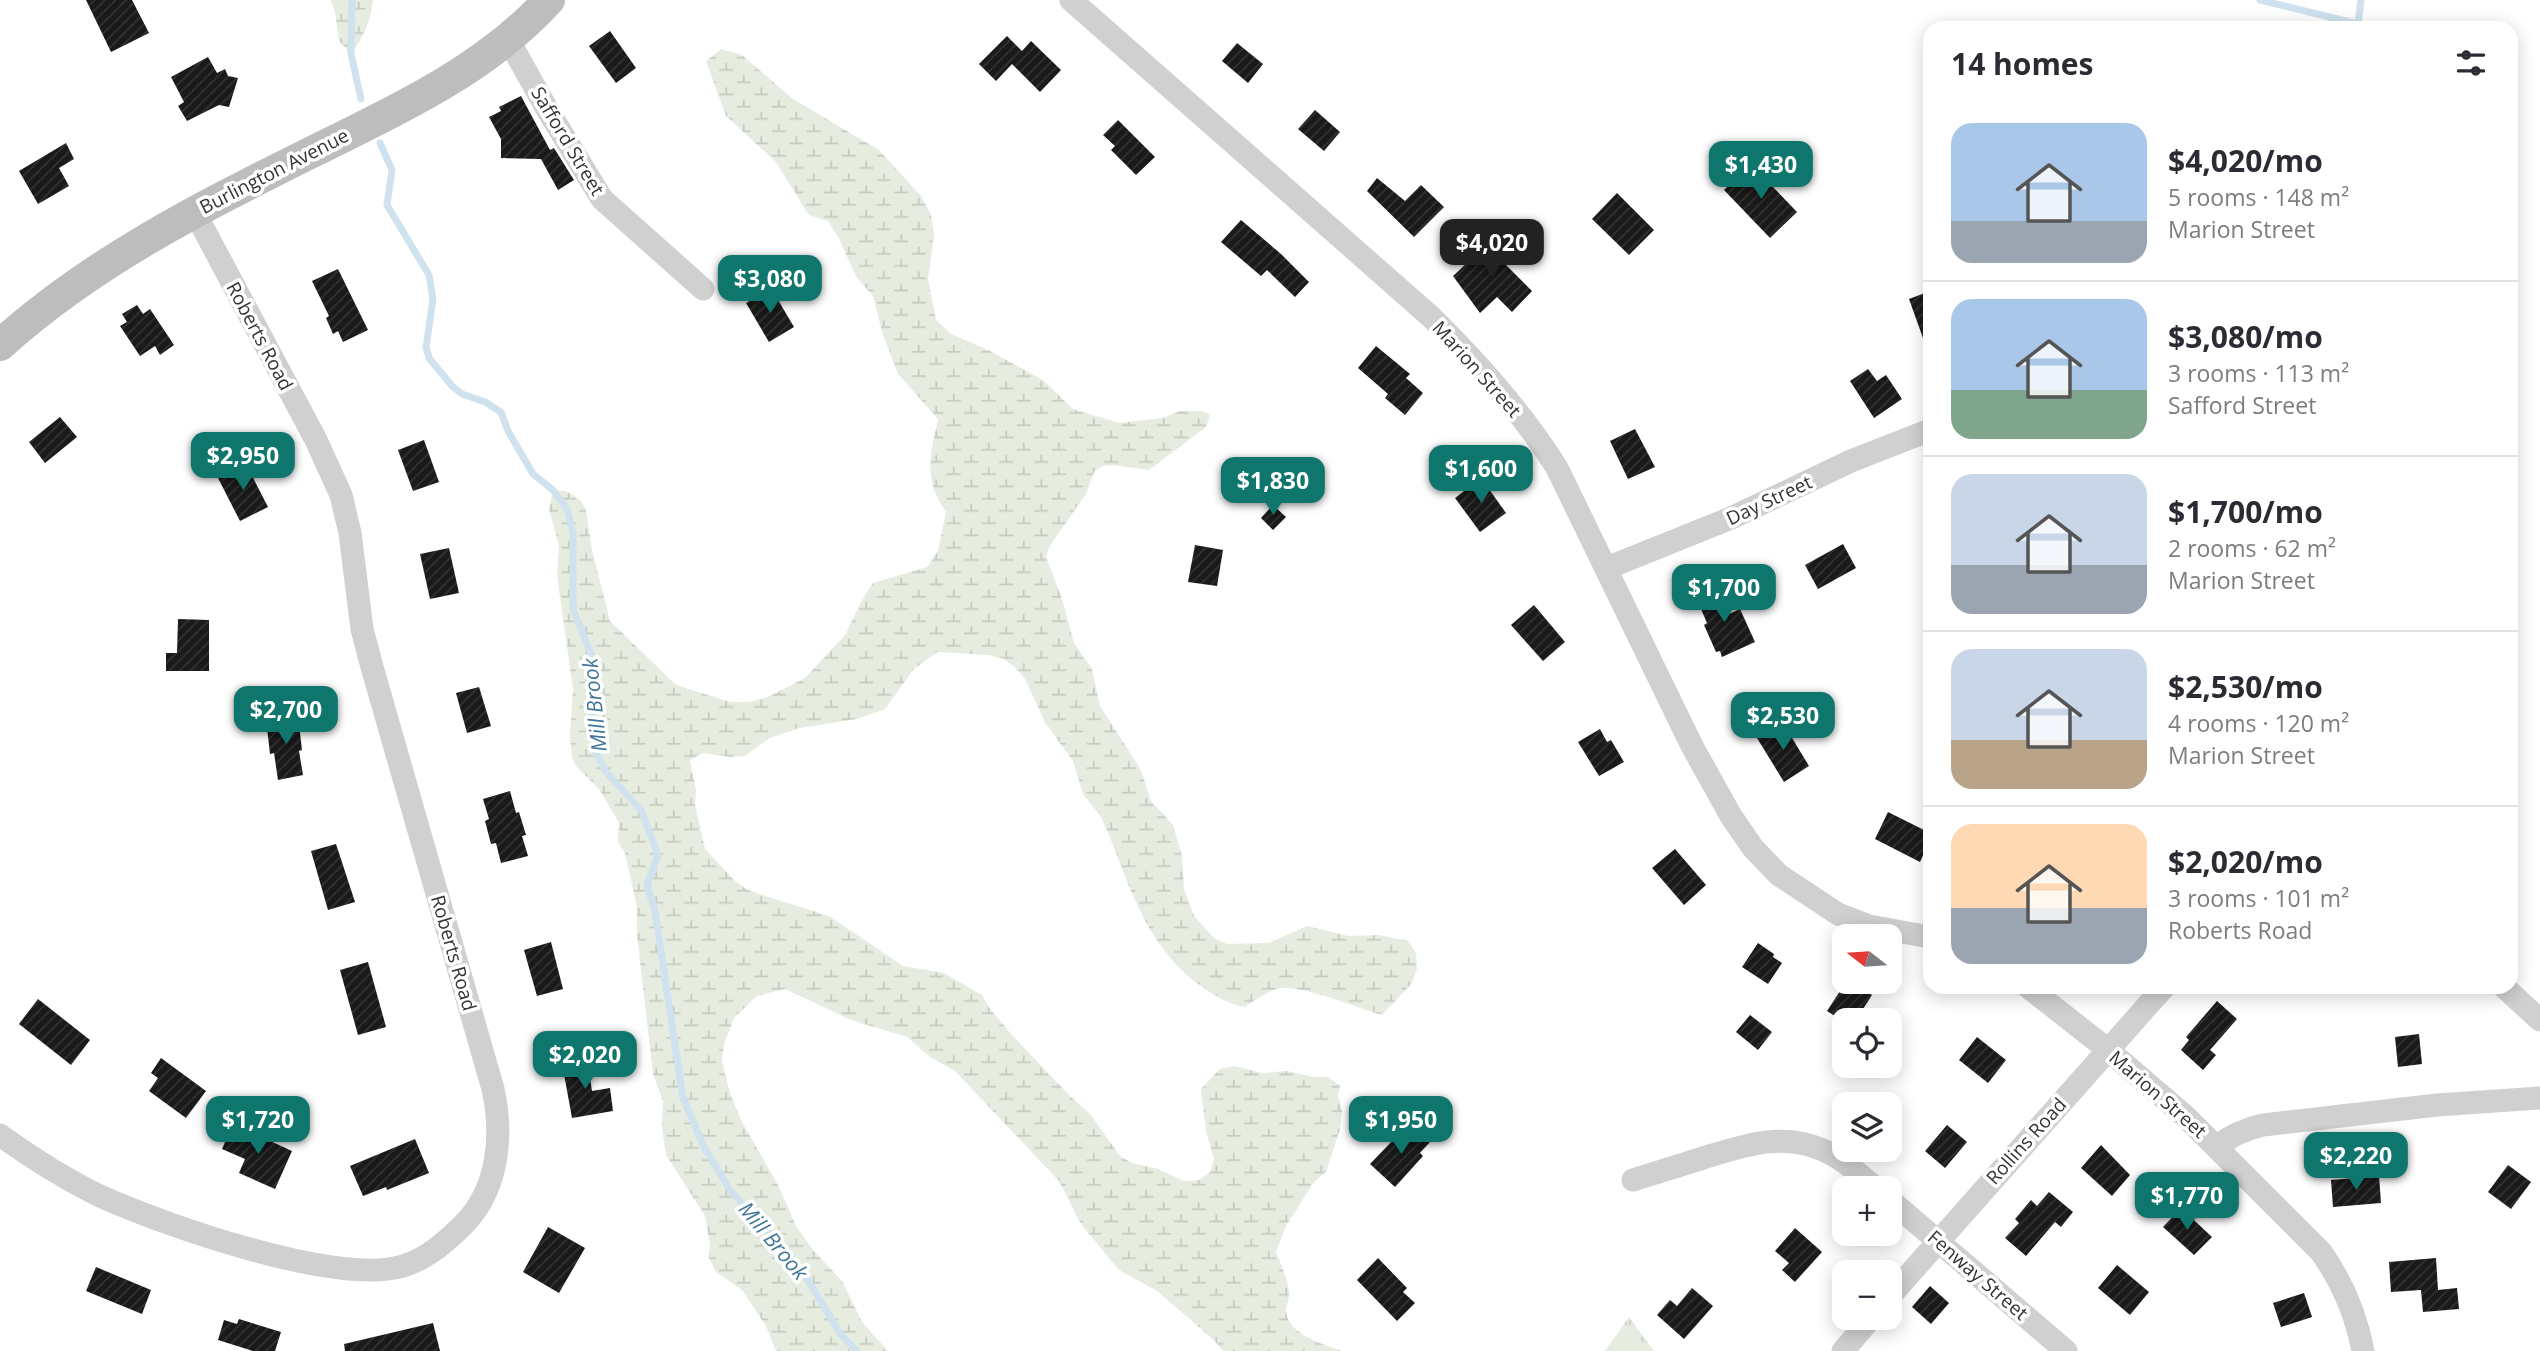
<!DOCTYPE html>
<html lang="en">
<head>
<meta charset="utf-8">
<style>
	:root { --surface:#fff; --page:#f7f7f7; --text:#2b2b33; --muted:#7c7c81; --line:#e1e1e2; --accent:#0f766e }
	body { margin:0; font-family:"Open Sans",sans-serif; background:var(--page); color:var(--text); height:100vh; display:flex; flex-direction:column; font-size:26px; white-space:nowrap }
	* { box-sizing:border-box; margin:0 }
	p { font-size:23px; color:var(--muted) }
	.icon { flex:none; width:38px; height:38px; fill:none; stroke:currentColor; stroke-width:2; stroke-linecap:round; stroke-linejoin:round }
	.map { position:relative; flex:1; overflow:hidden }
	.sheet { position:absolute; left:1923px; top:21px; width:595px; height:973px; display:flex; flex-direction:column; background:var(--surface); border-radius:21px; box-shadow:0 4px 18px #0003 }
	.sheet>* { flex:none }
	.needle { width:46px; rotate:287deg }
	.buttons { position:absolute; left:1832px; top:924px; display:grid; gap:14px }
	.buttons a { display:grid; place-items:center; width:70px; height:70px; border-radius:14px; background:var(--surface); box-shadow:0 4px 18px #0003; font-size:35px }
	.price { position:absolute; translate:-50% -60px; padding:0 16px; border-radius:14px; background:var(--accent); color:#fff; font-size:23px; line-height:46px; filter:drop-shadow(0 2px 4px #0008) }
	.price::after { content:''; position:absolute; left:50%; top:42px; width:21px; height:16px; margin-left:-10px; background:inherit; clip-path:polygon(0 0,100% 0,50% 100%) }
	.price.selected { background:#222; color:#fff }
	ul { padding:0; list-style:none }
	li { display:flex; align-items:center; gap:21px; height:175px; padding:0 28px }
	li+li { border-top:2px solid var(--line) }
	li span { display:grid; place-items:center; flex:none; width:196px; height:140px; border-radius:21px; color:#555 }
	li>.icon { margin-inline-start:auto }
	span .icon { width:84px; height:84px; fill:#fffc; stroke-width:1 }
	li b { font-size:30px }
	h2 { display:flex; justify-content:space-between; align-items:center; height:84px; padding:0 28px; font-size:30px }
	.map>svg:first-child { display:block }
</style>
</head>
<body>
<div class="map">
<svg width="2540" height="1351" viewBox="0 0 2540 1351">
	<defs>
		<pattern id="grass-tufts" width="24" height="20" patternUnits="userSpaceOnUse" patternTransform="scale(1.75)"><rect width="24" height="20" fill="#e6ecdf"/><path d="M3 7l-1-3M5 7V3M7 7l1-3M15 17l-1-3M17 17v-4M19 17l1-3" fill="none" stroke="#c6cbc0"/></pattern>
		<pattern id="wetland-marsh" width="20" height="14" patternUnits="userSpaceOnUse" patternTransform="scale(1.75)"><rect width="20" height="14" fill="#e6ecdf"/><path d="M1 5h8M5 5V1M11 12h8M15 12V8" fill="none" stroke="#c6cbc0"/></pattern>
		<pattern id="building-hatch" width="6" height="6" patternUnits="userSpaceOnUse" patternTransform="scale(1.75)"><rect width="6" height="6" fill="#1a1a1a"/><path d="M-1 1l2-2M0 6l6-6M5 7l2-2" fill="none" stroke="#333"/></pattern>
	</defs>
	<rect width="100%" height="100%" fill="#fff"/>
	<path fill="url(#grass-tufts)" d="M1629,1317L1654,1351H1605Z"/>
	<g fill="url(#wetland-marsh)">
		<path d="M331,0H373C371,20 363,39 351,54L339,41L335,12Z"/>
		<path d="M721,49L742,55L793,99L879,150L921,196L931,215L934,234L928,279L936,320L951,334L988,350L1043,380L1073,409L1083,412L1120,423L1162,418L1180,411H1202L1210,415L1206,427L1149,470L1114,465L1102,466L1094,472L1086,494L1049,547L1046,557L1062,599L1074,643L1092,669L1100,706L1141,770L1151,801L1173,825L1182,856L1184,889L1194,916L1214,938L1227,944L1269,943L1307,926L1348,936L1379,935L1408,941L1416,953L1417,968L1412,983L1382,1015C1356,1007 1310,988 1284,988C1271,988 1255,1001 1244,1007C1229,1004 1218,997 1205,989C1148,951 1131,890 1107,830L1101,817L1083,794L1073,761L1046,724L1025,679L1016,668L1004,659L989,655L937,652L913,670L885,709L857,719L799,728L770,738L745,756L731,757L703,753L690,760L696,790L695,804L705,849L735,881L746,889L759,894L829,916L903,966L944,973L982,995L990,1009L1012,1035L1069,1095L1090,1114L1120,1156L1132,1163L1158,1169L1184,1181L1199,1180L1210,1172L1214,1159L1206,1131L1201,1089L1220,1069L1235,1066L1262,1073L1287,1071L1314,1077H1328L1340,1086L1338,1095L1342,1111L1340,1129L1326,1172L1314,1182L1286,1226L1276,1252C1281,1265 1289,1280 1289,1295C1289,1300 1286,1305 1286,1311C1288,1335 1323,1344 1342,1351H1223L1214,1340L1157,1291L1119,1270L1081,1224L1059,1181L955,1071L930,1057L907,1037L851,1020L785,989L757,996L734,1018L724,1044L722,1061L730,1093L741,1120L778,1185L796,1226L814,1251L842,1281L862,1322L888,1351H776L766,1326L742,1290L716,1272L709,1258L710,1245L705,1216L666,1155L662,1128L663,1101L653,1074L637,935V907L625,853L618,842L619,823L599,789L576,766L572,757L570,737L573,689L557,575L559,546L549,509L553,490L565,491L573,495L581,501L586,510L592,550L610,621L676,685L730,702H750L768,697L805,678L845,635L862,600L873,583L927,567L938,551L946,512C923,479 930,456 938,419L898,374L883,335L873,296L857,278L839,239L828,221L809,215L775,161L726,116L706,61Z"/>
	</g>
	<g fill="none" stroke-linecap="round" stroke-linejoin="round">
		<g stroke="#cfe2ee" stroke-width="7">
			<path d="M352,0L351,54L361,99"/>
			<path d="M2260,0L2358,24L2361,0"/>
			<path d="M380,143L392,170L387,205L429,275L433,299L426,347L429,358L452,386L462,394L485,402L501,412L508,431L533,474L553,490L567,509L573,533V609L591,654L592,728L595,751L606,772L641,810L658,855L647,885L655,911L683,1098L704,1147L730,1190L800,1267L841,1335L857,1351"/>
		</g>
	</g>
	<g fill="url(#building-hatch)">
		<path d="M86,0H132L149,33L111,52Z"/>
		<path d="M610,31L636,68L616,83L589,46Z"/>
		<path d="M1007,36L1022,51L1031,41L1061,70L1040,92L1012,64L996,81L979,64Z"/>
		<path d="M1237,43L1263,64L1248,83L1222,61Z"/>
		<path d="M208,57L217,73L225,69L228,76L238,78L229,107L219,105L187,121L178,106L184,102L171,77Z"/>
		<path d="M521,96L550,150L554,148L574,180L558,190L541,159L501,158V139L489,117L501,111L499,107Z"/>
		<path d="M1315,110L1340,132L1324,151L1298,129Z"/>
		<path d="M1118,120L1155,157L1136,175L1111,150L1115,146L1103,135Z"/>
		<path d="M66,143L74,159L59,168L69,186L38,204L19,171Z"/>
		<path d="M1751,164L1797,212L1770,238L1724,190Z"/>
		<path d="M1377,178L1405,201L1421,185L1444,207L1414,237L1367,191Z"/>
		<path d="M1617,193L1654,230L1629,255L1592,219Z"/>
		<path d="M1241,220L1281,254L1309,282L1295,297L1267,270L1261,276L1221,242Z"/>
		<path d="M1494,238L1511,255L1503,262L1532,291L1512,312L1497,297L1480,313L1453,276Z"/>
		<path d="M338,269L368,330L343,342L338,331L333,334L326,318L329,316L312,281Z"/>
		<path d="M771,288L794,327L769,342L746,303Z"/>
		<path d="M1930,291V351L1928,352L1909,299Z"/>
		<path d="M137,305L143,314L150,309L174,345L160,355L155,346L140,356L120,326L127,322L122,314Z"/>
		<path d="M1376,346L1410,374L1406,378L1423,393L1405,415L1385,398L1388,394L1358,368Z"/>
		<path d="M1868,369L1877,381L1886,375L1902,399L1874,418L1850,381Z"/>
		<path d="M60,417L77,437L45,463L29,442Z"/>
		<path d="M1635,429L1655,467L1628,479L1610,441Z"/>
		<path d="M424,440L439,482L413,491L398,450Z"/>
		<path d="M246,464L268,507L240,521L218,478Z"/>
		<path d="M1481,478L1506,513L1480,532L1455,498Z"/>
		<path d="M1273,505L1286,517L1273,530L1261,518Z"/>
		<path d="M1843,544L1856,568L1818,589L1805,565Z"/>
		<path d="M1195,545L1223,550L1217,586L1188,582Z"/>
		<path d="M449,548L459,593L430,599L420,554Z"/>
		<path d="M1714,586L1727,615L1740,609L1755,642L1722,657L1720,651L1716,652L1704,625L1707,623L1695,595Z"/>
		<path d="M1534,605L1565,642L1543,661L1511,625Z"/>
		<path d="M178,619L209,620V671H166V653H177Z"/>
		<path d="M479,687L491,726L467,733L456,693Z"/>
		<path d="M298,716L302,750L299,751L303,775L278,780L274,753L270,754L266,719Z"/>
		<path d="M1783,723L1809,766L1784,782L1757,738Z"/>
		<path d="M1600,729L1607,742L1611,740L1624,762L1599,776L1578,742Z"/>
		<path d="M510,791L516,813L519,812L526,835L522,836L528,856L501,863L496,843L491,844L485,821L489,819L483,799Z"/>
		<path d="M1888,812L1930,833V840L1920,862L1875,839Z"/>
		<path d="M336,844L355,902L328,910L311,851Z"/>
		<path d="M1675,849L1706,885L1684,905L1652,868Z"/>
		<path d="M551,942L563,989L537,996L524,950Z"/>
		<path d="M1758,943L1774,954L1773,957L1782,963L1768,984L1742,967Z"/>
		<path d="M368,962L386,1027L358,1035L340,970Z"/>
		<path d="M1846,982H1870L1865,990L1872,995L1856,1020H1841L1827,1011Z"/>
		<path d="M38,999L90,1040L71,1065L19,1024Z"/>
		<path d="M2217,1001L2237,1019L2210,1050L2216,1055L2203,1070L2181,1050L2189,1040L2186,1037Z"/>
		<path d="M1750,1015L1772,1032L1758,1050L1736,1032Z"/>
		<path d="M2419,1034L2422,1064L2398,1067L2395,1037Z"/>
		<path d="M1977,1037L2006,1060L1988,1083L1959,1060Z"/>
		<path d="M161,1058L206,1091L186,1118L149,1091L158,1078L151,1073Z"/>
		<path d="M587,1059L592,1091L610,1088L613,1111L572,1118L562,1063Z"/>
		<path d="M233,1124L292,1151L275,1189L239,1173L245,1159L222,1149Z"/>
		<path d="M1947,1125L1967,1142L1945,1168L1925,1151Z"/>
		<path d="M1414,1126L1431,1141L1420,1153L1423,1156L1395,1187L1370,1164L1398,1135L1402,1139Z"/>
		<path d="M415,1139L429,1173L387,1190L386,1187L363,1196L350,1166Z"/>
		<path d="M2101,1145L2130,1175L2112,1196L2081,1168Z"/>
		<path d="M2508,1165L2531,1182L2511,1209L2488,1192Z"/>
		<path d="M2379,1176L2381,1203L2333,1207L2331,1180Z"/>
		<path d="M2049,1192L2073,1212L2061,1227L2055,1222L2026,1256L2005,1238L2019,1223L2015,1219L2031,1200L2037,1206Z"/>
		<path d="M2181,1208L2212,1237L2194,1255L2163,1227Z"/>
		<path d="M548,1227L585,1248L559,1293L523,1272Z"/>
		<path d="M1795,1228L1822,1252L1795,1282L1782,1270L1789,1263L1775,1251Z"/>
		<path d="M1378,1258L1407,1288L1403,1292L1415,1303L1397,1321L1357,1280Z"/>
		<path d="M2436,1258L2438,1290L2457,1288L2459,1309L2423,1312L2421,1290L2391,1292L2389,1262Z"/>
		<path d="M2117,1265L2149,1292L2130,1315L2098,1288Z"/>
		<path d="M96,1267L151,1290L142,1314L86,1291Z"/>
		<path d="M1930,1286L1949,1303L1931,1324L1912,1307Z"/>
		<path d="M1692,1288L1713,1306L1684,1339L1657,1315L1670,1300L1677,1306Z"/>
		<path d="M2304,1293L2312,1317L2281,1327L2273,1303Z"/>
		<path d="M239,1319L281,1332L275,1351H253L218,1340L224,1320L237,1324Z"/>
		<path d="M433,1323L440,1351H345L344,1344Z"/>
	</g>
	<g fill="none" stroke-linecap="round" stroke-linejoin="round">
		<g stroke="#d0d0d0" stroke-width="23">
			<path d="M1071,0L1430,316C1477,362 1522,412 1557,468L1692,746L1731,816L1753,848L1779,875L1838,914L1869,926L1930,937"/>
			<path d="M508,39L547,109L602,199L703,289"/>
			<path d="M1607,568L1731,518L1851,461L1930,430"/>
			<path d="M2028,987L2107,1049L2185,1116L2321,1252C2343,1283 2356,1314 2363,1351"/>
			<path d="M2504,987L2540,1020"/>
			<path d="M0,1135C32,1158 65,1179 100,1196C164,1225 337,1286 403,1266C427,1259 447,1241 464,1224C499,1188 503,1135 493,1089L372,667L362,629L350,533L341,495L316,440L194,211"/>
			<path d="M2217,1146C2232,1135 2245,1129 2263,1125L2437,1105L2540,1098"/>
			<path d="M1633,1180C1658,1172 1682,1165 1706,1157C1746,1145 1783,1132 1823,1150C1843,1158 1859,1175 1876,1188"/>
			<path d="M1890,1200L2066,1351"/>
			<path d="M1890,1296L2164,987"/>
			<path d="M1843,1351L1871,1318"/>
		</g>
		<path stroke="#bdbdbd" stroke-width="32" d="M0,345C92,262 200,208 310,153C395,111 484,71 549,0"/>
	</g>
	<g text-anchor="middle" stroke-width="7" stroke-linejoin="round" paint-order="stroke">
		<g font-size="19" fill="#333" stroke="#fff">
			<text transform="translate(568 141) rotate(59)" y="7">Safford Street</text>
			<text transform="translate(274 171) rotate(-27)" y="7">Burlington Avenue</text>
			<text transform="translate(260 336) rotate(62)" y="7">Roberts Road</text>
			<text transform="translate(1477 369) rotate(48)" y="7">Marion Street</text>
			<text transform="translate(1769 500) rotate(-25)" y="7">Day Street</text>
			<text transform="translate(454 953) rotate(74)" y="7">Roberts Road</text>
			<text transform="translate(2158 1094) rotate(41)" y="7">Marion Street</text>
			<text transform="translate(2026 1141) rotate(-48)" y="7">Rollins Road</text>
			<text transform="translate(1978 1275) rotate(41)" y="7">Fenway Street</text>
		</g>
		<g font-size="21" font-style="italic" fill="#3f7597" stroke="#fff">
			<text transform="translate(595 705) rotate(-96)" y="7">Mill Brook</text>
			<text transform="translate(773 1241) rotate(50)" y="7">Mill Brook</text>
		</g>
	</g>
</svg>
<div class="buttons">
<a><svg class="needle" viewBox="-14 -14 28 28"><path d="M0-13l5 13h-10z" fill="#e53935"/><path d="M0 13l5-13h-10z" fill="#7c7c81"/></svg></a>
<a><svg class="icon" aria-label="locate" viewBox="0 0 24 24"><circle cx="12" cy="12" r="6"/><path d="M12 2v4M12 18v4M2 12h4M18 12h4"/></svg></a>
<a><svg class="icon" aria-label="layers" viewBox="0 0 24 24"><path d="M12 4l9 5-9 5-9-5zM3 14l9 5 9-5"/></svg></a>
<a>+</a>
<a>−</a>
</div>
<b class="price" style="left:1761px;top:201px">$1,430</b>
<b class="price selected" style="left:1492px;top:279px">$4,020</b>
<b class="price" style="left:770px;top:315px">$3,080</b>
<b class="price" style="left:243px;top:492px">$2,950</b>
<b class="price" style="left:1481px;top:505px">$1,600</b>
<b class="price" style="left:1273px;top:517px">$1,830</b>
<b class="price" style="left:1724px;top:624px">$1,700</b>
<b class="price" style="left:286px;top:746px">$2,700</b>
<b class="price" style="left:1783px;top:752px">$2,530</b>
<b class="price" style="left:585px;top:1091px">$2,020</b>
<b class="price" style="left:258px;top:1156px">$1,720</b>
<b class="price" style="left:1401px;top:1156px">$1,950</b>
<b class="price" style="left:2356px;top:1192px">$2,220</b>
<b class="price" style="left:2187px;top:1232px">$1,770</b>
<section class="sheet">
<h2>14 homes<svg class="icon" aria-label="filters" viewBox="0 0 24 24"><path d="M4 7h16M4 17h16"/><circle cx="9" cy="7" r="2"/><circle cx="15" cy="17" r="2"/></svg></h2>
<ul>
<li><span style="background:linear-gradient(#a9c7e8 70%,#9aa5b1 0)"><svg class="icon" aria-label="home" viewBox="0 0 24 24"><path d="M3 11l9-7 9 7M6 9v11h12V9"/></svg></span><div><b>$4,020/mo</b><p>5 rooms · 148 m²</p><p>Marion Street</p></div></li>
<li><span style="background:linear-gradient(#a9c7e8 65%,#7fa58c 0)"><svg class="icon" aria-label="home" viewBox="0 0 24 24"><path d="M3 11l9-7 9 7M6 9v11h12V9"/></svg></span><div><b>$3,080/mo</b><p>3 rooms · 113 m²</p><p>Safford Street</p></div></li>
<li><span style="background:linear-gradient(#c9d6e8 65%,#9aa5b1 0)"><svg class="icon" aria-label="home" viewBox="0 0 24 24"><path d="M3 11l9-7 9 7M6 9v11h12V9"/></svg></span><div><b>$1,700/mo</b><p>2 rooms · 62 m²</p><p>Marion Street</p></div></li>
<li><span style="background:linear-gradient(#c9d6e8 65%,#b9a48a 0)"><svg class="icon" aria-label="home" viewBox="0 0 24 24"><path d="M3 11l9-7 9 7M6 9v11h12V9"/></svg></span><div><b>$2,530/mo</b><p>4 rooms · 120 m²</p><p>Marion Street</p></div></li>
<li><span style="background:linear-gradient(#ffd9b3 60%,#9aa5b1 0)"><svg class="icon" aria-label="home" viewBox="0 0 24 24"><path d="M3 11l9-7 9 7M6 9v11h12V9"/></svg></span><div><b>$2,020/mo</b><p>3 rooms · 101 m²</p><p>Roberts Road</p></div></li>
</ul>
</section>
</div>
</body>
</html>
